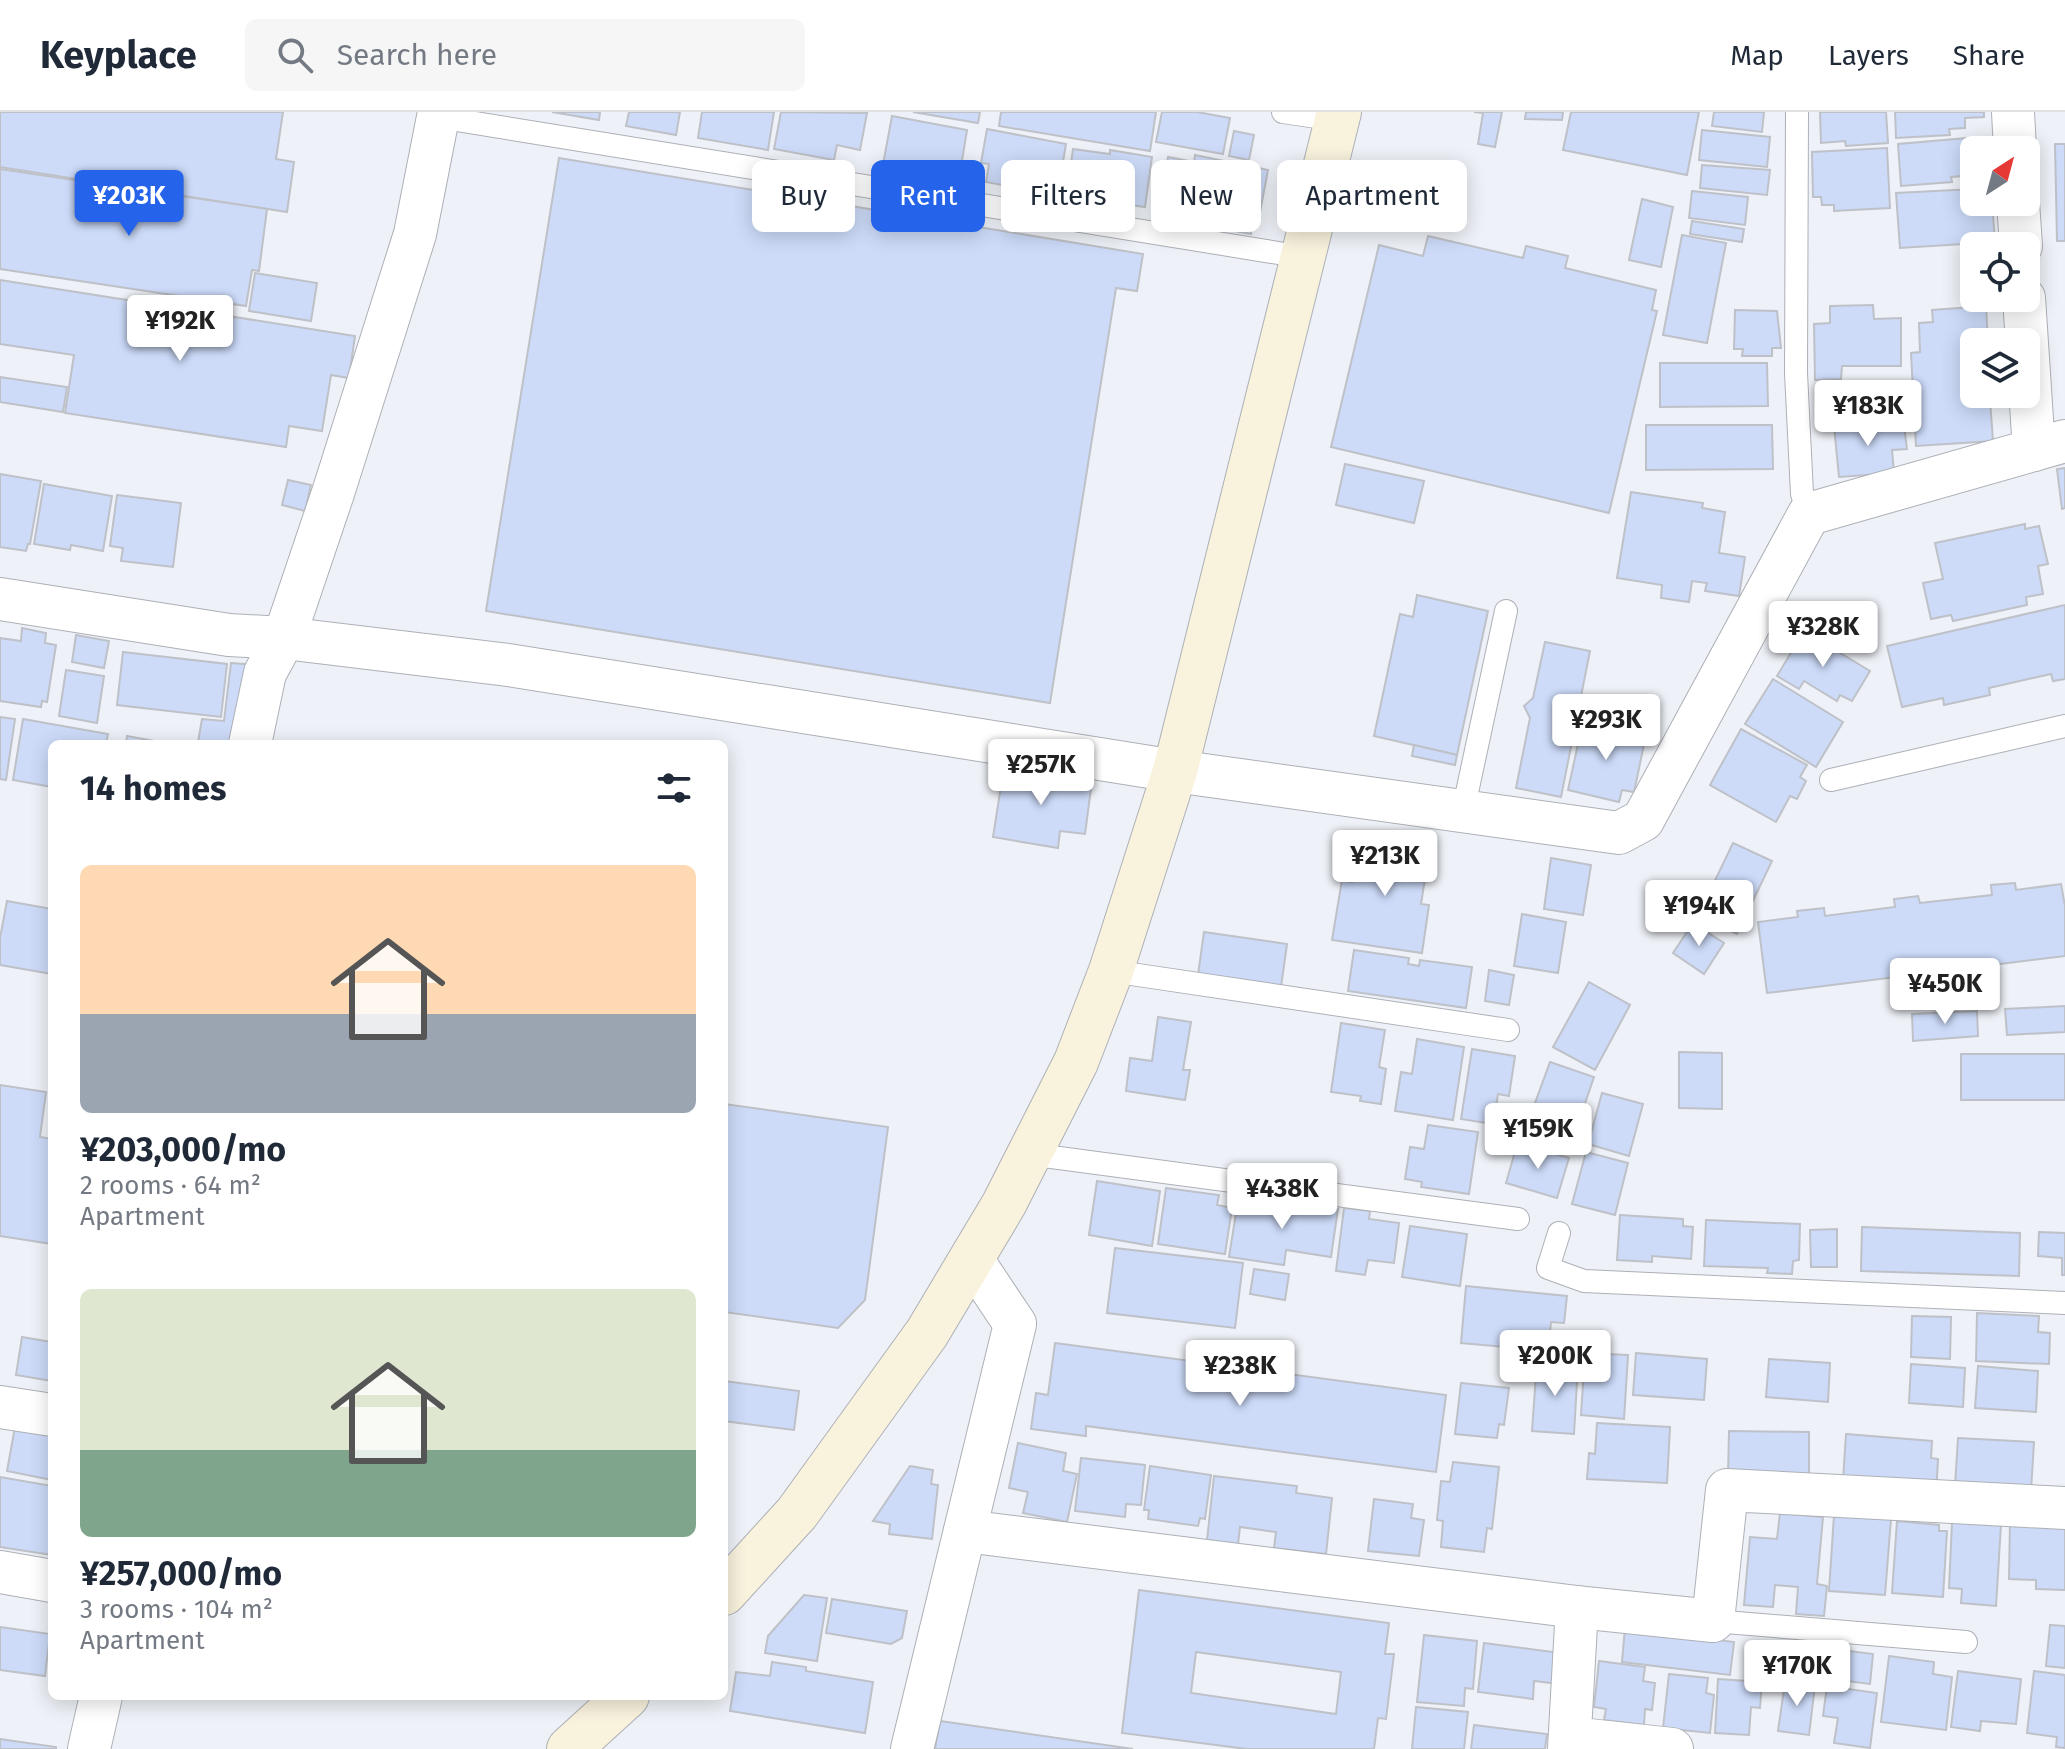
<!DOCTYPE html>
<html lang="en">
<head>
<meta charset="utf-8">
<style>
	:root { --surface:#fff; --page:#f6f6f7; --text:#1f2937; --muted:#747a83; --line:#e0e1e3; --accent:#2563eb }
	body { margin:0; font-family:"Fira Sans",sans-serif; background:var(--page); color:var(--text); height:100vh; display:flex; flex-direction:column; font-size:30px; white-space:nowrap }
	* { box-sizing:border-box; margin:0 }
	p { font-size:26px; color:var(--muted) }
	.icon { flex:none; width:44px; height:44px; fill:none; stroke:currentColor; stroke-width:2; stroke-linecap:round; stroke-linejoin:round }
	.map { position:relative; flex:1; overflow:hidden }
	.sheet { position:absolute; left:48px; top:628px; width:680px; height:960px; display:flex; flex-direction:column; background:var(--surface); border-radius:12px; box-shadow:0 4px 20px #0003 }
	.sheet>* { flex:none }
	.hud { position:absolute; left:752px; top:48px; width:760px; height:72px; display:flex; gap:16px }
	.needle { width:52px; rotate:36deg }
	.tools { position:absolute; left:1960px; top:24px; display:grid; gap:16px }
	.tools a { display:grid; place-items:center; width:80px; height:80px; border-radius:12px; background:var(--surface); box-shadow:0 4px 20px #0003; font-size:40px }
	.price { position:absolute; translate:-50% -68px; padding:0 18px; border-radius:8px; background:#fff; color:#222; font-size:26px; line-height:52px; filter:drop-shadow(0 2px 4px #0008) }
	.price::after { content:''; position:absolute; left:50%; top:48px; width:24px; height:18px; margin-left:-12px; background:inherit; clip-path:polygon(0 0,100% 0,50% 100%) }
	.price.current { background:var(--accent); color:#fff }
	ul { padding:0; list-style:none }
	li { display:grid; align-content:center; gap:16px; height:424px; padding:0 32px }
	li span { display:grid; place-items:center; height:248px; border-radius:12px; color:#555 }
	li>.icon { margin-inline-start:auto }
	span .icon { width:144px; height:144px; fill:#fffc; stroke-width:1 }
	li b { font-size:34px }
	h2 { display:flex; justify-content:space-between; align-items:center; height:96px; padding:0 32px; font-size:34px }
	.pill { padding:0 28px; border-radius:12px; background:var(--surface); box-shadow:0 4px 20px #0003; font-size:28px; line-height:72px }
	.pill.current { background:var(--accent); color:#fff }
	header { display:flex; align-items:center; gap:48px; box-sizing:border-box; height:112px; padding:0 40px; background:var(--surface); border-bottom:2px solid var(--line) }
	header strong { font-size:38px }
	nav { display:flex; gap:44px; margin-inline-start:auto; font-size:28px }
	.search { width:560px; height:72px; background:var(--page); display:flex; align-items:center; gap:20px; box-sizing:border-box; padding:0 28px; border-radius:12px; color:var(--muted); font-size:30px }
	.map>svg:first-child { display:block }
</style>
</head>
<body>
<header>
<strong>Keyplace</strong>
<div class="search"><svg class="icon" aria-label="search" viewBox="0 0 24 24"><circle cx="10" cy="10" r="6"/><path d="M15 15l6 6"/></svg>Search here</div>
<nav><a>Map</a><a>Layers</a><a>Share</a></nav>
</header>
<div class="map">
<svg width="2065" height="1637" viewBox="0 0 2065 1637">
	<rect width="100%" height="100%" fill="#eef1f7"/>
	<g fill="#cddbf9" stroke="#bec1c7" stroke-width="2" fill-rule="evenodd">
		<path d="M0,0H283L276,47L294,50L287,100L0,55Z"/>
		<path d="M552,0H600L599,8Z"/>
		<path d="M629,0H680L676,23L626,14Z"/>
		<path d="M702,0H774L768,38L698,26Z"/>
		<path d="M781,0L867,1L860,38L837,33L834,48L774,37Z"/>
		<path d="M913,0H980L978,11Z"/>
		<path d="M1001,0H1156L1150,39L999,14Z"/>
		<path d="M1162,0H1197L1230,6L1223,42L1156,30Z"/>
		<path d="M1474,0H1502L1495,35L1478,32L1483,1Z"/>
		<path d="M1526,0H1563L1562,8L1525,7Z"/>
		<path d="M1571,0H1699L1687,63L1563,38Z"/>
		<path d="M1714,0H1764L1762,20L1712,14Z"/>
		<path d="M1820,0H1886L1888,31L1846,34L1845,29L1821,31Z"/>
		<path d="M1895,0H1984V5L1965,6V16L1949,17L1950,23L1896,26Z"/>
		<path d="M892,4L967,18L958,73L882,58Z"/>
		<path d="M987,17L1066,32L1061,61L1050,59L1046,81L986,70L989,52L981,51Z"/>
		<path d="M1702,18L1770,25L1767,55L1699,48Z"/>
		<path d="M1234,19L1254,23L1249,48L1229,44Z"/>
		<path d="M1978,25L1980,38H1974V63L1951,65L1952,70L1901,74L1898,32Z"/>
		<path d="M2055,32H2065V129H2057Z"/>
		<path d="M1887,36L1890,96L1834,99V93H1822L1821,85H1813L1812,40Z"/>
		<path d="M1073,37L1110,42V38L1152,45L1145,95L1102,89V84L1067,79Z"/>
		<path d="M1195,43L1268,58L1258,111L1253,110L1251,122L1157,104L1168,45L1194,50Z"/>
		<path d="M559,46L1143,142L1137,179L1116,176L1050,591L486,499Z"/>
		<path d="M1702,53L1770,58L1767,83L1700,76Z"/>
		<path d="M0,57L267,97L259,159L252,158L246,194L0,157Z"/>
		<path d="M1974,77V90H1992L1995,130L1900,136L1896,81Z"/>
		<path d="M1692,79L1748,85L1745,113L1689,106Z"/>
		<path d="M1642,87L1673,95L1661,155L1629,148Z"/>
		<path d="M1692,109L1744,117L1742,130L1690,122Z"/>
		<path d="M1682,123L1726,131L1707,231L1663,223Z"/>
		<path d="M1428,124L1523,146L1526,134L1568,144L1565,156L1656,178L1652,198L1657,199L1609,401L1331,335L1379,133L1423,144Z"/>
		<path d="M255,161L317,171L311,209L249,199Z"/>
		<path d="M0,168L355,224L349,266L331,263L322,319L289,314L286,335L65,301L74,243L0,232Z"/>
		<path d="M1873,193L1874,207L1901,206V254H1842L1841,267L1815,268L1814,212L1830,211V194Z"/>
		<path d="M1986,194L1988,230H1974V282H1980L1981,288L1990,287L1993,329L1916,334L1911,241L1920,240L1919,211L1933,210L1932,198Z"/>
		<path d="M1735,198L1777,199L1781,236H1772V244H1742L1743,237H1734Z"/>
		<path d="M1660,251H1767L1768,294L1660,295Z"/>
		<path d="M0,265L67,275L63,300L0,290Z"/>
		<path d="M1891,310V315L1904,314L1907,337L1892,338L1894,361L1839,365L1834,314Z"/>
		<path d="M1646,313H1772L1773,357L1646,358Z"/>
		<path d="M1345,352L1424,369L1414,411L1336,393Z"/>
		<path d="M2065,356V396L2062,397L2057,357Z"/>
		<path d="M0,362L41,369L30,432H28L26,439L0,435Z"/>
		<path d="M288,368L311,373L305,399L282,393Z"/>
		<path d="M44,372L112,384L103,439L71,433L70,438L34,432Z"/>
		<path d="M1631,380L1703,391L1702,396L1725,400L1719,441L1745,445L1739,484L1705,479L1707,471L1692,469L1689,490L1661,486L1662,473L1617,466Z"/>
		<path d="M117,383L181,391L173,455L121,449L123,436L110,434Z"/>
		<path d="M2025,412V417L2039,414L2048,452L2038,454L2043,482L2026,485L2027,493L1953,509L1951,503L1931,507L1923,471L1943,467L1935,431Z"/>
		<path d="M1417,483L1488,499L1457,643L1374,624L1400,502L1413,505Z"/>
		<path d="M2065,493V567L2053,569L2051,562L1989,576L1990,583L1944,593L1943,586L1902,595L1887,534Z"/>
		<path d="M22,516L46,521L45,531L56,533L47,590L42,589L41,595L0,589V526L21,529Z"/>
		<path d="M1804,519L1870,559L1852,589L1840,583L1837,589L1804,569L1799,577L1777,564Z"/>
		<path d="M76,523L109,529L104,556L72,550Z"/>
		<path d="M1545,530L1590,539L1561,685L1516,676L1530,606L1524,594L1533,586Z"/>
		<path d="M123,540L227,552L221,605L117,593Z"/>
		<path d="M231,551L260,553L242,632L198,630L202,607L224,609Z"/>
		<path d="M66,558L104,564L97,611L59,604Z"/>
		<path d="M1773,567L1843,610L1816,655L1745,612Z"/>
		<path d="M0,605L15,607L6,668L0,667Z"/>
		<path d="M23,607L108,622L106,632H52V675L13,668Z"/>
		<path d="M1583,609L1646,623L1634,680L1622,678L1619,690L1568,678Z"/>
		<path d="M1741,617L1807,653L1800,665L1806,669L1797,687L1790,684L1776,710L1710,673Z"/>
		<path d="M127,624L171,632H126Z"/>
		<path d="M1414,633L1457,643L1455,653L1412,644Z"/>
		<path d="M1004,655L1092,669L1085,722L1060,719L1058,736L993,725Z"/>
		<path d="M1367,724L1410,730L1409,738L1429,741L1421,792L1429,793L1422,841L1332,828L1342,768L1352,770L1357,743L1363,744Z"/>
		<path d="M1733,731L1772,749L1737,822L1708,808L1718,788L1708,783Z"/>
		<path d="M1551,746L1591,753L1583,803L1544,797Z"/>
		<path d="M2015,771L2016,778L2061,772L2065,794V844L1767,881L1758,810L1798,805L1797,799L1824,796L1825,804L1895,795L1894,787L1918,784L1920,791L1992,783L1991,773Z"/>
		<path d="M7,789L52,797V862L0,853V826Z"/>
		<path d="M1522,802L1566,810L1558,861L1514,854Z"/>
		<path d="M1693,811L1724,831L1704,862L1673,841Z"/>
		<path d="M1204,820L1287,832L1281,875L1198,863Z"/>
		<path d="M1354,838L1409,846L1408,852L1419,854L1420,848L1472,855L1466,896L1348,879Z"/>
		<path d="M1489,858L1514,863L1509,893L1485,889Z"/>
		<path d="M1589,870L1630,893L1595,958L1553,935Z"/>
		<path d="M2065,894V920L2007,923L2005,897Z"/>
		<path d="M1977,899L1978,924L1913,929L1912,902Z"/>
		<path d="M1158,905L1191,910L1183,958H1190L1185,988L1126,979L1130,946L1152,949Z"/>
		<path d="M1341,911L1385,918L1379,955L1386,957L1381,992L1360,989L1361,984L1331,980Z"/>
		<path d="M1417,927L1464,935L1453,1008L1395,999L1401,960L1412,962Z"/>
		<path d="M1472,937L1515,944L1509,984L1498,982L1493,1012L1461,1007Z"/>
		<path d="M1679,940L1722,941V997L1679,996Z"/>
		<rect x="1961" y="942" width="104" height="46"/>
		<path d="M1550,950L1594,965L1571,1032L1532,1018L1537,1004L1531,1002Z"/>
		<path d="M0,973L46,980L40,1025L52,1027V1132L0,1124Z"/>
		<path d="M1602,981L1643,992L1629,1044L1588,1032Z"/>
		<path d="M724,992L888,1015L865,1188L838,1216L724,1200Z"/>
		<path d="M1428,1013L1478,1020L1469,1082L1421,1075L1422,1070L1405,1067L1410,1035L1424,1037Z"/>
		<path d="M1516,1036L1533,1041L1535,1036L1569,1046L1557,1086L1506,1071Z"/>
		<path d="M1586,1040L1628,1051L1615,1103L1572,1092Z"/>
		<path d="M1097,1069L1160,1079L1152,1134L1089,1123Z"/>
		<path d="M1166,1076L1219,1083L1217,1093L1232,1096L1225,1142L1158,1132Z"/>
		<path d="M1253,1084L1338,1097L1331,1145L1286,1138L1284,1153L1229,1145L1237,1095L1251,1097Z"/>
		<path d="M1344,1096L1370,1099L1369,1107L1399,1111L1394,1151L1368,1148L1365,1163L1336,1159Z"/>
		<path d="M1620,1103L1683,1107V1114L1693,1115L1691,1147L1652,1144V1150L1617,1148Z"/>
		<path d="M1706,1108L1800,1112L1799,1148L1793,1149L1792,1162L1767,1161L1768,1156L1704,1154Z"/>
		<path d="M1410,1114L1467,1122L1460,1174L1402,1165Z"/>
		<path d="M1862,1115L2020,1121L2019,1164L1861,1159Z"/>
		<path d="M1837,1117V1155H1811L1810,1118Z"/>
		<path d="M2039,1120L2065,1121V1163H2062V1146L2038,1144Z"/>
		<path d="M1115,1136L1243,1151L1235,1216L1107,1201Z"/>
		<path d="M1254,1157L1289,1162L1285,1188L1250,1182Z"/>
		<path d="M1466,1174L1567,1184L1564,1211L1551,1210L1550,1220L1532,1219L1531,1234L1505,1231V1235L1461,1231Z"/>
		<path d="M1977,1201L2039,1204L2038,1220L2050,1221L2049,1252L1976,1249Z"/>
		<path d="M1912,1204L1951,1205L1950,1247L1911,1245Z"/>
		<path d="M22,1225L52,1230V1269L16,1263Z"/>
		<path d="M1055,1231L1446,1283L1436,1360L1086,1314V1324L1031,1317L1036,1281L1048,1283Z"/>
		<path d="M1585,1241L1628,1243L1624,1307L1581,1303Z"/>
		<path d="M1636,1241L1707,1247L1704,1288L1633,1283Z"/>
		<path d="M1769,1247L1830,1251L1828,1290L1766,1285Z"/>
		<path d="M1537,1249L1578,1252L1574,1322L1532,1319Z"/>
		<path d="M1911,1252L1965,1256L1963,1295L1909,1291Z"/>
		<path d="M1978,1254L2038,1259L2036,1300L1975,1296Z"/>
		<path d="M724,1269L799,1279L794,1318L724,1309Z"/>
		<path d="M1461,1271L1509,1276L1504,1313L1499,1312L1497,1326L1455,1322Z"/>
		<path d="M1597,1311L1670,1315L1667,1371L1587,1367L1589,1341L1595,1342Z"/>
		<path d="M15,1315L52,1322L49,1353L52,1354V1368L7,1359Z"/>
		<path d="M1729,1319L1809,1320V1367L1728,1365Z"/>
		<path d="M1846,1322L1932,1329L1931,1346L1938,1347L1936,1383L1843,1369Z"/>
		<path d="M1958,1326L2034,1330L2031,1379L1955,1374Z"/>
		<path d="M1018,1331L1066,1341L1063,1359L1077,1362L1067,1410L1023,1401L1028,1380L1009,1376Z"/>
		<path d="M1081,1346L1145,1353L1141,1393L1126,1392L1125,1405L1075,1399Z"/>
		<path d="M1453,1350L1499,1355L1492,1417L1487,1416L1484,1440L1441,1435L1443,1409L1437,1408L1441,1369L1450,1370Z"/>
		<path d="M910,1354L933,1358L931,1372L938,1373L932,1427L889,1422L890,1412L873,1409Z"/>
		<path d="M1150,1354L1211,1363L1205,1407L1200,1406L1198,1414L1148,1407L1149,1398H1144Z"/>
		<path d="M1214,1364L1297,1374L1296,1381L1332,1386L1326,1442L1274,1436L1276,1420L1240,1415L1238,1432L1207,1428Z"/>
		<path d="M0,1365L52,1374V1443L0,1435Z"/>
		<path d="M1374,1387L1413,1392L1411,1406L1424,1408L1419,1444L1368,1439Z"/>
		<path d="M1780,1401L1823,1405L1817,1472L1827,1474L1824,1504L1796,1502L1798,1475L1775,1473L1773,1495L1744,1493L1750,1425L1777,1427Z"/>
		<path d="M1834,1403L1891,1407L1885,1483L1829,1479Z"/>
		<path d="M1897,1409L1939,1413V1419H1947L1943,1485L1892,1481Z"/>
		<path d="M2010,1409L2065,1411V1478L2036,1477V1468L2009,1467Z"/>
		<path d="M1952,1410L2001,1413L1996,1494L1961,1491L1962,1477L1949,1476Z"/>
		<path d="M1139,1478L1389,1511L1385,1542H1394L1386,1607L1378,1606L1374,1637H1247L1122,1621ZM1196,1540L1341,1560L1336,1602L1191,1581Z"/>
		<path d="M804,1483L827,1486L817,1549L765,1541L768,1524Z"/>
		<path d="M832,1487L907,1499L902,1526L891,1532L826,1521Z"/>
		<path d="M2050,1513L2065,1514V1556L2046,1554Z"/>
		<path d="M0,1515L50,1522L45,1564L0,1558Z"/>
		<path d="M1625,1516L1734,1530L1730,1563L1622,1550Z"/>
		<path d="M1424,1523L1477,1529L1473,1577L1465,1576L1464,1594L1417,1590Z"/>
		<path d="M1773,1529L1873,1542L1870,1572L1769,1559Z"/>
		<path d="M1484,1531L1561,1541L1558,1572L1534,1569L1533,1587L1478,1580Z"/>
		<path d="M1889,1544L1934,1550L1933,1562L1952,1565L1946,1618L1881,1610Z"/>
		<path d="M1599,1549L1645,1555L1643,1569L1655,1571L1652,1598L1645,1597L1644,1613L1604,1608L1606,1597L1594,1595Z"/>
		<path d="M772,1550L806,1555V1559L873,1570L865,1621L730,1599L736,1560L770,1564Z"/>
		<path d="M1958,1559L2021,1567L2016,1612L1981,1609L1980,1619L1951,1615Z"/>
		<path d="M2034,1559L2065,1563V1636L2056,1635L2057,1625L2027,1621Z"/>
		<path d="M1669,1562L1708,1566L1706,1581L1714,1583L1710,1621L1663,1616Z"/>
		<path d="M1718,1567L1762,1570L1760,1596L1751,1595L1749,1623L1715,1621Z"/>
		<path d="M1785,1570L1815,1573L1809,1623L1778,1619Z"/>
		<path d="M1827,1574L1877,1581L1870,1636L1834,1631L1838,1606L1823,1604Z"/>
		<path d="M1416,1595L1468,1600L1464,1637H1412Z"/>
		<path d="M940,1609L1133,1637H935Z"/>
		<path d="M1474,1613L1547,1622L1545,1637H1471Z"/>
		<path d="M0,1627L56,1635V1637H0Z"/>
	</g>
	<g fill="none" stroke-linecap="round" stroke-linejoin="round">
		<defs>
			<g id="lane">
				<path d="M1283,0L1337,8"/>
				<path d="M1797,0L1796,261L1802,382L1809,402"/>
				<path d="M438,5L1303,145"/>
				<path d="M1831,668L2065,614"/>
				<path d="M1463,699L1506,499"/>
				<path d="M1111,859L1508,918"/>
				<path d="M1029,1042L1518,1107"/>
				<path d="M1559,1121L1548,1156L1584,1169L2065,1191"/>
				<path d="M1713,1509L1966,1530"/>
			</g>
			<g id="street">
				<path d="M2013,0L2015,38"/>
				<path d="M2018,90L2021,134"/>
				<path d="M2024,186L2034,338"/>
				<path d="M0,487L229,523L284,526L508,553L1175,659L1619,721L1643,708L1809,402L2065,329"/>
				<path d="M250,632L265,561L284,526L333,381L415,122L439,0"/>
				<path d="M0,1295L52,1303"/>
				<path d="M965,1419L1577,1495L1713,1509L1727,1378L2065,1396"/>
				<path d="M0,1460L52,1469"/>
				<path d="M1570,1626L1672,1637"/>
				<path d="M89,1637L101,1584"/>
				<path d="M912,1637L1015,1212L971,1146"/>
				<path d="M1569,1637L1577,1495"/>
			</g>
			<g id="secondary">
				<path d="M724,1481L797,1401L927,1221L1004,1092L1076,950L1111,859L1175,659L1339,0"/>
				<path d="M569,1637L627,1584"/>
			</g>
		</defs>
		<use href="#lane" stroke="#adb0b6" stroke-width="24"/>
		<use href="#street" stroke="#adb0b6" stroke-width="44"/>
		<use href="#secondary" stroke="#adb0b6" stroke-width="46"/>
		<use href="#lane" stroke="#fff" stroke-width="22"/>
		<use href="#street" stroke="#fff" stroke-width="42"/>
		<use href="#secondary" stroke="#f9f2dd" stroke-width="44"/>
	</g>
</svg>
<div class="tools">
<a><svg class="needle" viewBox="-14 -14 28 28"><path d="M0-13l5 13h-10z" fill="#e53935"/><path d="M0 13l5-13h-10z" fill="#747a83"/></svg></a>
<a><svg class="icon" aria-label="locate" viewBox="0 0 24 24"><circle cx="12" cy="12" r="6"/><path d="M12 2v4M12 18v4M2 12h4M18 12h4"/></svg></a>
<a><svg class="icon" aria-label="layers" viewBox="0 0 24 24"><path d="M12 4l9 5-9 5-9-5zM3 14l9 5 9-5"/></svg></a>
</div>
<b class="price current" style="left:129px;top:126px">¥203K</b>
<b class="price" style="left:180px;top:251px">¥192K</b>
<b class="price" style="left:1868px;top:336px">¥183K</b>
<b class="price" style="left:1823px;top:557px">¥328K</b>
<b class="price" style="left:1606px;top:650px">¥293K</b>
<b class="price" style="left:1041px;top:695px">¥257K</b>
<b class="price" style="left:1385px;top:786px">¥213K</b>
<b class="price" style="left:1699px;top:836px">¥194K</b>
<b class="price" style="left:1945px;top:914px">¥450K</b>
<b class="price" style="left:1538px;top:1059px">¥159K</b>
<b class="price" style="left:1282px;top:1119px">¥438K</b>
<b class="price" style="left:1555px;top:1286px">¥200K</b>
<b class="price" style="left:1240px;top:1296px">¥238K</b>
<b class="price" style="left:1797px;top:1596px">¥170K</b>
<div class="hud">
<a class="pill">Buy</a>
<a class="pill current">Rent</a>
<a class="pill">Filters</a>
<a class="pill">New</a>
<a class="pill">Apartment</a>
</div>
<section class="sheet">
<h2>14 homes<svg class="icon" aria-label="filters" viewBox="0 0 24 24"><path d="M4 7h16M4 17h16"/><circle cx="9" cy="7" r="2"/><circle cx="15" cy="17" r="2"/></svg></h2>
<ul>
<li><span style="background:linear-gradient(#ffd9b3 60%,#9aa5b1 0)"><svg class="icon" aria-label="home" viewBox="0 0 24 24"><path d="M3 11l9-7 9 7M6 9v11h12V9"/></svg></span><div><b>¥203,000/mo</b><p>2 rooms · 64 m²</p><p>Apartment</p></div></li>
<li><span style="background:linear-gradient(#dfe7d0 65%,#7fa58c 0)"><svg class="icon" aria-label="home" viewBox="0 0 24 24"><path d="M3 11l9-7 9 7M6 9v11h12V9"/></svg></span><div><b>¥257,000/mo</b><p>3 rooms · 104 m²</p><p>Apartment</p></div></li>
</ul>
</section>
</div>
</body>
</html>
